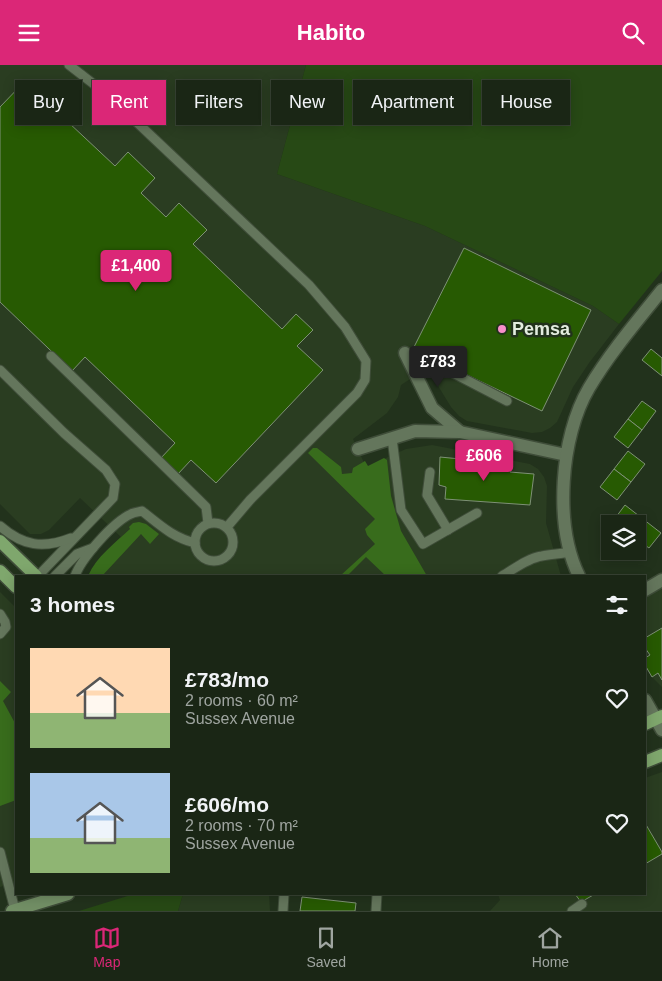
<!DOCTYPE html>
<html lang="en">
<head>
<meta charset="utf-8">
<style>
	:root { --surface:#1a2615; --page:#232e1e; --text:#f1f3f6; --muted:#9fa5a0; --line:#384334; --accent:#db2777 }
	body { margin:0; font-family:Arial,sans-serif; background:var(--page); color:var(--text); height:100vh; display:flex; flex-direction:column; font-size:19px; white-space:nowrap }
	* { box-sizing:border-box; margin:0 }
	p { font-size:16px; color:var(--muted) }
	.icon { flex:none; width:28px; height:28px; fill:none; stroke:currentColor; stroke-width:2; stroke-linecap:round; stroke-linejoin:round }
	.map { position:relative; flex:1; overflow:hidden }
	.panel { position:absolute; left:15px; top:510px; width:631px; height:320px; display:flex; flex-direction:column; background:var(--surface); border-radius:0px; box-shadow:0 2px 12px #0003,0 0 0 1px var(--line) }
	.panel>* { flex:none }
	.guide { position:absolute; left:15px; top:15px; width:632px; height:45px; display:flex; gap:10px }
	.buttons { position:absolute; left:601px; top:450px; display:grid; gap:10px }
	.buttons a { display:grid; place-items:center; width:45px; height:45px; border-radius:0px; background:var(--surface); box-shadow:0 2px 12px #0003,0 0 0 1px var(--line); font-size:25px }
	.price { position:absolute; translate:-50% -42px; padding:0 11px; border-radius:5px; background:var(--accent); color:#fff; font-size:16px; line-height:32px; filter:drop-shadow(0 1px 2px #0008) }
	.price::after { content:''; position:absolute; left:50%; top:30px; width:15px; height:11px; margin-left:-8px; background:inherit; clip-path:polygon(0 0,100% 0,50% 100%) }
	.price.active { background:#222; color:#fff }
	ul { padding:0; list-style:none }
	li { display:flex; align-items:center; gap:15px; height:125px; padding:0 15px }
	li span { display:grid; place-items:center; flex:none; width:140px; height:100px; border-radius:0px; color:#555 }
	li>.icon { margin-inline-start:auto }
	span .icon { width:60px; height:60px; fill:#fffc; stroke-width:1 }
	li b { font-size:21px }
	h2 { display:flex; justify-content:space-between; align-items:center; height:60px; padding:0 15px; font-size:21px }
	.pill { padding:0 18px; border-radius:0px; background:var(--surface); box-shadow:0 2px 12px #0003,0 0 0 1px var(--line); font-size:18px; line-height:45px }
	.pill.active { background:var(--accent); color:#fff }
	header { display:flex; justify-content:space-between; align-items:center; height:65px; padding:0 15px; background:var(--accent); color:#fff; font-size:22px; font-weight:700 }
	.tab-bar { display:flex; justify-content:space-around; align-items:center; height:70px; border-top:1px solid var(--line); background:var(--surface); font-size:14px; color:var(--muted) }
	.tab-bar a { display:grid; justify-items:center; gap:2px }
	.tab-bar .active { color:var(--accent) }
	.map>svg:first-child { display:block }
</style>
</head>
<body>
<header><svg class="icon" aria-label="menu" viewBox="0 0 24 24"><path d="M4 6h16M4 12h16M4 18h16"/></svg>Habito<svg class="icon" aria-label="search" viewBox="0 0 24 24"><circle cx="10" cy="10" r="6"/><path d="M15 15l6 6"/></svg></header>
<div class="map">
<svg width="662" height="846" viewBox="0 0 662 846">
	<rect width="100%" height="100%" fill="#22321c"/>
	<g fill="#2a3d21">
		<path d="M0,0H306L277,109L425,161L593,241L619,259L589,298L573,322L557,357L550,363L542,367L532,368L467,356L459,351L451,342L427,303L401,320L398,332L387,348L353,374L367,404L388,392L406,384L432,380L530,399L538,404L544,412L547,421L546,458L561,511H88L92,504L121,472L80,433L49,465L41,469H30L0,439Z"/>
		<path d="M662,515V622L652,612L645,600V525Z"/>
		<path d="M0,527L16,543V817L0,822Z"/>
		<path d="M662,707V846H490L500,835L498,829H645V713Z"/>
		<path d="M183,829H269L270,846H178Z"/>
	</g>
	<g fill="#274915">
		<path d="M306,0H662V206L619,259L593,241L425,161L277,109Z"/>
		<path d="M134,829H183L178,846H79Z"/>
	</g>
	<g fill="#386c1c">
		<path d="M313,383H317L341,402L342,409L352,408L353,403L365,396L368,401L384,393L387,395L391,431L401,466L427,511H386L366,492L347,511H340L375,479L367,470L365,464L375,454L308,388Z"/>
		<path d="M139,457L146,459L159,469L150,479L141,469L102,511H88C97,491 114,479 130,464L129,462L133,458Z"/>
		<path d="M0,616L11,627L3,636L16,660V735L0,741Z"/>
	</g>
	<g fill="#275a02" stroke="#7e9176">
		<path d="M25,16L52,41L66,26L82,42L68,57L115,101L128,87L155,113L141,128L166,152L179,138L207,165L193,179L282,264L296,249L313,265L297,281L323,305L216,418L191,395L177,410L160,394L175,378L85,292L72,306L0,237V42Z"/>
		<path d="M464,183L591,245L542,346L413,284Z"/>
		<path d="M651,284L662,293V311L642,295Z"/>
		<path d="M642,336L656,346L642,365L628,354Z"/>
		<path d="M628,354L642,365L628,383L614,372Z"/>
		<path d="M628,386L645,399L631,417L614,404Z"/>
		<path d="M440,392L511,399L510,407L534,409L530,440L445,434L446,422L439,420Z"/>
		<path d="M614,404L631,417L617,435L600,422Z"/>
		<path d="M625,440L643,454L638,461V459H617L613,456Z"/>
		<path d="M643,454L661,468L649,483L638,475V461Z"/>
		<path d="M662,563V615L658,608L652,612L645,600V593L650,590L645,583V573Z"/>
		<path d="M645,758L662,787V789L645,799Z"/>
		<path d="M575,829H595L581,837Z"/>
		<path d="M302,832L356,838L355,846H300Z"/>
	</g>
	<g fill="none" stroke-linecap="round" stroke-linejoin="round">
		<defs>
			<g id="service">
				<path d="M69,0L109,31L309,220L345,262L366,296L365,315L357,328L250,435L227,462"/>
				<path d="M51,291L198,434L206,442L208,458"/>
				<path d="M410,299L428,295L507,336"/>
				<path d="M0,305L64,368L106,405L115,419L113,433L38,511"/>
				<path d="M392,373L401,445L423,479L477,448"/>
				<path d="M430,407L427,430L448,465"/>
				<circle cx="214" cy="477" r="19"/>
				<path d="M0,461C23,481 43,484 71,473"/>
				<path d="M55,511L77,489L93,483"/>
				<path d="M75,511C81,494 113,457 131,449C134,447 139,447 142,446C160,460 172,472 195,478"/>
				<path d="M502,511C514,504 528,493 542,491C551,489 560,489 570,487"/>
				<path d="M0,549L5,557L6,562L0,569"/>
				<path d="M0,787L15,845"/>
				<path d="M283,846L284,829"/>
				<path d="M376,846L377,829"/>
				<path d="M572,846L582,839"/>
			</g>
			<g id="minor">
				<path d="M405,288L432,343L460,367"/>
				<path d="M358,384L415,366L460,367L566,390"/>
				<path d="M645,525L662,515"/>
			</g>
			<g id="tertiary">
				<path d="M579,511C554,460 560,372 589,323C609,289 637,256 662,225"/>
				<path d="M645,635L662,665"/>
			</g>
			<path id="secondary" d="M12,846L68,829"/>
			<g id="primary">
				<path d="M0,476L36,511"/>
				<path d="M0,506L16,522"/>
				<path d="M645,659L662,651"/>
				<path d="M645,697L662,690"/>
			</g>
		</defs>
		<use href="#service" stroke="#3f4d39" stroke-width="11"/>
		<use href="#minor" stroke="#3f4d39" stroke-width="15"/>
		<use href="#tertiary" stroke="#3f4d39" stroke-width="15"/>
		<use href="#secondary" stroke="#3f4d39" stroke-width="15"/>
		<use href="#primary" stroke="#3f4d39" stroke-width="15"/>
		<use href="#service" stroke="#64765c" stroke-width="9"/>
		<use href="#minor" stroke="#64765c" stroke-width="12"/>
		<use href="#tertiary" stroke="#64765c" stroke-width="12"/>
		<use href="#secondary" stroke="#728f65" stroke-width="12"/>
		<use href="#primary" stroke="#7fa76d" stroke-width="12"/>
	</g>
	<circle fill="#f98fca" stroke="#22321c" stroke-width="2" cx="502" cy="264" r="5"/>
	<g text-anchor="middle" stroke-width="5" stroke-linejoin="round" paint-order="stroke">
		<g font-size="18" font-weight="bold" fill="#e3eddf" stroke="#22321c" text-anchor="start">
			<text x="512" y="270">Pemsa</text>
		</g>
	</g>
</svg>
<div class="buttons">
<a><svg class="icon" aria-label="layers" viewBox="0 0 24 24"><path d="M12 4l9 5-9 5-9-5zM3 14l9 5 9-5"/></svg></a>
</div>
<b class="price" style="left:136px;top:227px">£1,400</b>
<b class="price active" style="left:438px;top:323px">£783</b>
<b class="price" style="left:484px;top:417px">£606</b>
<div class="guide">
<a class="pill">Buy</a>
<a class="pill active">Rent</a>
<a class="pill">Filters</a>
<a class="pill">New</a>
<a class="pill">Apartment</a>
<a class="pill">House</a>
</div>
<section class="panel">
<h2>3 homes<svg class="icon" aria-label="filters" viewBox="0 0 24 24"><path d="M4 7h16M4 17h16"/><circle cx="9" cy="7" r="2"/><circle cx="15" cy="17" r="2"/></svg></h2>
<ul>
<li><span style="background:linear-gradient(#ffd9b3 65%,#8fb573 0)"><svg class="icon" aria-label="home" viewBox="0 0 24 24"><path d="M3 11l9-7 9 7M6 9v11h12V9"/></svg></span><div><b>£783/mo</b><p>2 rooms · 60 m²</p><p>Sussex Avenue</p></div><svg class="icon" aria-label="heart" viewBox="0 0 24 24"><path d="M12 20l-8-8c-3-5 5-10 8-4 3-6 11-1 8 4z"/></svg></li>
<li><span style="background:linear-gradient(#a9c7e8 65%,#8fb573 0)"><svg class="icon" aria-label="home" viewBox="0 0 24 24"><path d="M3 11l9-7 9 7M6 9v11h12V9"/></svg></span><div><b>£606/mo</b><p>2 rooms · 70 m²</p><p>Sussex Avenue</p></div><svg class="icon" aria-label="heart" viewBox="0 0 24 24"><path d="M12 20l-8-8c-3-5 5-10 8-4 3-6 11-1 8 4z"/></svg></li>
</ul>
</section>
</div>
<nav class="tab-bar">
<a class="active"><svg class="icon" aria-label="map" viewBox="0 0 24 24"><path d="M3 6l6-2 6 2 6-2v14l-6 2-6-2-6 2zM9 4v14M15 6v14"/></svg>Map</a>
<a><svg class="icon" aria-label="saved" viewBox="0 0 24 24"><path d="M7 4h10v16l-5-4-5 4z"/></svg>Saved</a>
<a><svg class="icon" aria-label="home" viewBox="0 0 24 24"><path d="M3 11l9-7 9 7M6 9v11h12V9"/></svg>Home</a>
</nav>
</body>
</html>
